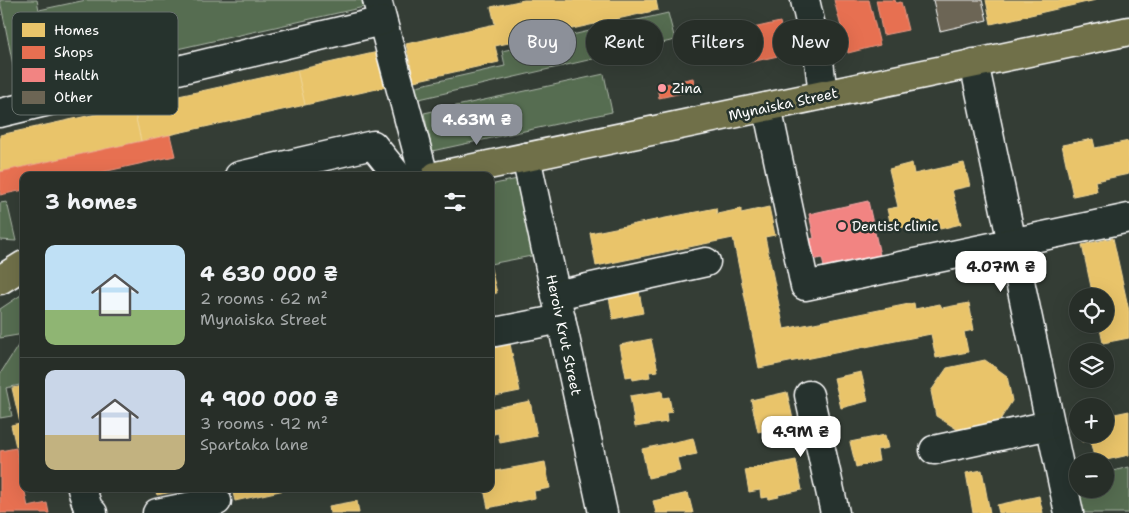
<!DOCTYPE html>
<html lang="en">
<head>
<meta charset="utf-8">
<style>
	:root { --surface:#272e28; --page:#333a34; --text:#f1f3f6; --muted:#a4a8a8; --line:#434a45; --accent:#8c9099 }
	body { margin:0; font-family:"Shantell Sans",sans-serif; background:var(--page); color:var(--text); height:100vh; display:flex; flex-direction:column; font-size:19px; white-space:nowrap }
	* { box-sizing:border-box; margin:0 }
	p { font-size:16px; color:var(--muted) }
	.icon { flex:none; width:28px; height:28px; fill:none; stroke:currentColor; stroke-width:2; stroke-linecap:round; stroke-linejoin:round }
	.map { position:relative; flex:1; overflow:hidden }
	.panel { position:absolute; left:20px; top:172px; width:474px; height:320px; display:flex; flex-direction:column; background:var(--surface); border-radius:10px; box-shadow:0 5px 20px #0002,0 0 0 1px var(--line) }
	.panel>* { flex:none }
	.hud { position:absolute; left:509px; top:20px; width:475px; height:45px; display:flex; gap:10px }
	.buttons { position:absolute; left:1069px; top:288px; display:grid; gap:10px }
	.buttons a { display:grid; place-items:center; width:45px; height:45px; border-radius:50%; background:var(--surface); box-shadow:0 5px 20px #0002,0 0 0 1px var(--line); font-size:25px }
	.price { position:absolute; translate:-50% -42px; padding:0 11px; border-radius:10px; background:#fff; color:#222; font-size:16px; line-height:32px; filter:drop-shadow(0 1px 2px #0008) }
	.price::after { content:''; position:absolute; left:50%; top:30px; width:15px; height:11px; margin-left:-8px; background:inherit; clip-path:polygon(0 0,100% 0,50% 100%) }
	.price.on { background:var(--accent); color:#fff }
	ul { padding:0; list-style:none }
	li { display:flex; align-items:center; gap:15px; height:125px; padding:0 25px }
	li+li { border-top:1px solid var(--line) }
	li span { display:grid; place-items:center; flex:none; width:140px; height:100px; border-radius:10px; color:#555 }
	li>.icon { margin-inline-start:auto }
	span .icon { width:60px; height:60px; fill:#fffc; stroke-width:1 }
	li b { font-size:21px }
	h2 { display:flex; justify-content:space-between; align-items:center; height:60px; padding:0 25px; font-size:21px }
	.tag { padding:0 18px; border-radius:22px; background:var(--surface); box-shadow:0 5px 20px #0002,0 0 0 1px var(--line); font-size:18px; line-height:45px }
	.tag.on { background:var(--accent); color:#fff }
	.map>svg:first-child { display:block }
</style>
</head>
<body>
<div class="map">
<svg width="1129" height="513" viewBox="0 0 1129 513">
	<rect width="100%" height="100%" fill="#343d35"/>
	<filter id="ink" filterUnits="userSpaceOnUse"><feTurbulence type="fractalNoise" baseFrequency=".02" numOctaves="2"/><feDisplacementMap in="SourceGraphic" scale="10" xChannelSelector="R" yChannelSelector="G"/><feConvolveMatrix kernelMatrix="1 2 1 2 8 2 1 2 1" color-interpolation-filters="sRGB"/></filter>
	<g filter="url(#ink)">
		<g fill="#576d51" stroke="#abb6a8">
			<path d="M0,0H37L39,10L86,0H372L373,5L17,85Z"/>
			<path d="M668,13L675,40L415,100L412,87L505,66L502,51Z"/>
			<path d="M604,74L612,112L432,151L424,113Z"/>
			<path d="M531,176L547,253L490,264V185Z"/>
			<path d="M7,202L16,241L0,240V203Z"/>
			<path d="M24,293V334L0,338V309Z"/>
			<path d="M24,342V384L6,388L12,416L0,418V374L19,344Z"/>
			<path d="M1129,467V513H1078L1070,481L1077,479L1078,489H1105V473Z"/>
		</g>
		<g fill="#e9c46a" stroke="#f0d697">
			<path d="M524,0H656L658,10L495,46L499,62L414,81L406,44L495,24L491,7Z"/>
			<path d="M986,0H1096L991,24Z"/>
			<path d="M378,52L386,87L305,105L297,70Z"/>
			<path d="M297,70L305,105L141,141L133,106Z"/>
			<path d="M133,106L141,141L0,172V135Z"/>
			<path d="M1093,139L1095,148L1129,141V174L1095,181L1097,191L1073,196L1062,145Z"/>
			<path d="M912,163L914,174L964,163L970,186L952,190L961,224L940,229L938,219L892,230L887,209L898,207L889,169Z"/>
			<path d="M769,207L775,235L765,237L784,329L914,303L915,309L940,304L942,308L969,303L974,330L964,332L968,352L936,358L931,334L759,368L733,238L596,266L590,233L716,208L717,214L741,209V213Z"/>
			<path d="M1113,238L1129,311V338L1103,343L1099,324H1105V296H1093L1082,245Z"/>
			<path d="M490,265L497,293L490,294Z"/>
			<path d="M639,291L643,313L613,319L609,297Z"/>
			<path d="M651,339L658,371L649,372L650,377L633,380L632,376L626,377L620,345Z"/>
			<path d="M510,344L520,391L490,397V348Z"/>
			<path d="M985,360L1007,376L1012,401L998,423L960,431L936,416L931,391L947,368Z"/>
			<path d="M861,372L868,401L841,408L834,378Z"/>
			<path d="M24,386V445L16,447L11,425L20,423L12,388Z"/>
			<path d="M662,391L663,398L669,397L672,412L666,413L667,422L635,427L630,396Z"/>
			<path d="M787,392L794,424L758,432L751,400Z"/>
			<path d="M530,401L537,436L500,443L498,433L490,435V409Z"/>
			<path d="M1129,411V455L1102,461H1095L1090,440L1082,442L1080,434H1105V416Z"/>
			<path d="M885,435L888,448L877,450L879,461L856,467L850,442Z"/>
			<path d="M693,438L697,454L677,458L680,471L648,478L642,449Z"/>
			<path d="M796,460L802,490L778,495L779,497L769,499L768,497L761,498L760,490L749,492L745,470Z"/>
			<path d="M545,462L550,488L534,491L535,498L488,508L484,489H490V472Z"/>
			<path d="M982,470L990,513H973L966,473Z"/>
			<path d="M155,489H177V491L157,495Z"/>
			<path d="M232,489H289L235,501Z"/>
			<path d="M688,493L693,513H656L653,501Z"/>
			<path d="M1039,496L1043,513H999L997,505Z"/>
			<path d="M357,501L359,513H330L329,506Z"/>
		</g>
		<g fill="#e76f51" stroke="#ee9a85">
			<path d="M834,0H869L880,45L848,53Z"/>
			<path d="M876,0H895L896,3L901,2L908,30L883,35Z"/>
			<path d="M780,22L787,54L751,62L744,30Z"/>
			<path d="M693,78L696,90L659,98L657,86Z"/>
			<path d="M170,135L175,156L85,176H24V190L0,195V172Z"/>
			<path d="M16,448L28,507L47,503L49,513H0V451Z"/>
		</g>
		<path fill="#f28482" stroke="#f6a9a8" d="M868,201L880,255L824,267L822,258L807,261L803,241L814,238L809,214Z"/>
		<path fill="#6c6554" stroke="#fff" d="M933,0H982L987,20L940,31Z"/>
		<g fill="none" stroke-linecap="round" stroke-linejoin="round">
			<defs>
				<g id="minor">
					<path d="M377,0L424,176"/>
					<path d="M805,0L819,61L823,95"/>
					<path d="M974,63L1069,513"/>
					<path d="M767,107L805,286L1129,218"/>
					<path d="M0,113L382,21"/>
					<path d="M526,157L603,513"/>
					<path d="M239,176L373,145L398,176"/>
					<path d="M556,295L706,262"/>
					<path d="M490,333L561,319"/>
					<path d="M809,395L835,513"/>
					<path d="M934,450L1050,425"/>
					<path d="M82,489L88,508L93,513"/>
					<path d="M157,513L217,501"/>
				</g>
				<g id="major">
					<path d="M436,176L1129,31"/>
					<path d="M0,280L24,265"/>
				</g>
			</defs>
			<use href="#minor" stroke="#fff" stroke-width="31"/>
			<use href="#major" stroke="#fff" stroke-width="31"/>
			<use href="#minor" stroke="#26332d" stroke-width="28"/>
			<use href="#major" stroke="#6f704a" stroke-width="28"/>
		</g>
	</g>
	<g fill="#ff9aa2" stroke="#26332d" stroke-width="2">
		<circle cx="662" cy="88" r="5"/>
		<circle cx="842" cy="226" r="5"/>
	</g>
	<g text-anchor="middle" stroke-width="5" stroke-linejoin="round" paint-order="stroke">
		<g font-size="14" fill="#fff" stroke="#26332d" text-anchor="start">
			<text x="672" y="93">Zina</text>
			<text x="852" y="231">Dentist clinic</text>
		</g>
		<g font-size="14" fill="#fff" stroke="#26332d">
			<text transform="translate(783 104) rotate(-12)" y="5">Mynaiska Street</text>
			<text transform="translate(564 335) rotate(78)" y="5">Heroiv Krut Street</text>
		</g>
	</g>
	<rect x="12" y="12" width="166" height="103" rx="8" fill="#26332d" stroke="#67706c" stroke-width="1"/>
	<rect x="22" y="23" width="23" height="14" fill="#e9c46a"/>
	<rect x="22" y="46" width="23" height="13" fill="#e76f51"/>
	<rect x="22" y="68" width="23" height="14" fill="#f28482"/>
	<rect x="22" y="91" width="23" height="13" fill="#6c6554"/>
	<g font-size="14" fill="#fff">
		<text x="54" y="35">Homes</text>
		<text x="54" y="57">Shops</text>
		<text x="54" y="80">Health</text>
		<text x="54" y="102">Other</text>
	</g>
</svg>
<div class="buttons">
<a><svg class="icon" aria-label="locate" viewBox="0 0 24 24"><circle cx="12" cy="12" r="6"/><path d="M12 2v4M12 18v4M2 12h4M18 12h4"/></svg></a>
<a><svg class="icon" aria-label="layers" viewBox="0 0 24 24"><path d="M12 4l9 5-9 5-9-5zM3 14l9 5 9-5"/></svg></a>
<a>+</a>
<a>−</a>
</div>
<b class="price on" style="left:477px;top:146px">4.63M ₴</b>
<b class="price" style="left:1001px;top:293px">4.07M ₴</b>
<b class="price" style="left:801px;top:458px">4.9M ₴</b>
<div class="hud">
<a class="tag on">Buy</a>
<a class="tag">Rent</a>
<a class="tag">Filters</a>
<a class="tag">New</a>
</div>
<section class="panel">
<h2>3 homes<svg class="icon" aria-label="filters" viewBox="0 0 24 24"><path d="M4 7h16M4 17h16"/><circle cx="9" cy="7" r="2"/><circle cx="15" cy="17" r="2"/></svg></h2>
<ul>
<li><span style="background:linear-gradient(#bfe0f5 65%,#8fb573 0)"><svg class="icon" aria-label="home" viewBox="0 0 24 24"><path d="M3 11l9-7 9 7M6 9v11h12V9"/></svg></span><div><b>4 630 000 ₴</b><p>2 rooms · 62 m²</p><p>Mynaiska Street</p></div></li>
<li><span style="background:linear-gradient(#c9d6e8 65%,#c2b280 0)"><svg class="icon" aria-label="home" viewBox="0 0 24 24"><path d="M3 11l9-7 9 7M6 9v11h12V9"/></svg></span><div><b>4 900 000 ₴</b><p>3 rooms · 92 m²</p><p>Spartaka lane</p></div></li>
</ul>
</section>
</div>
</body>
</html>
